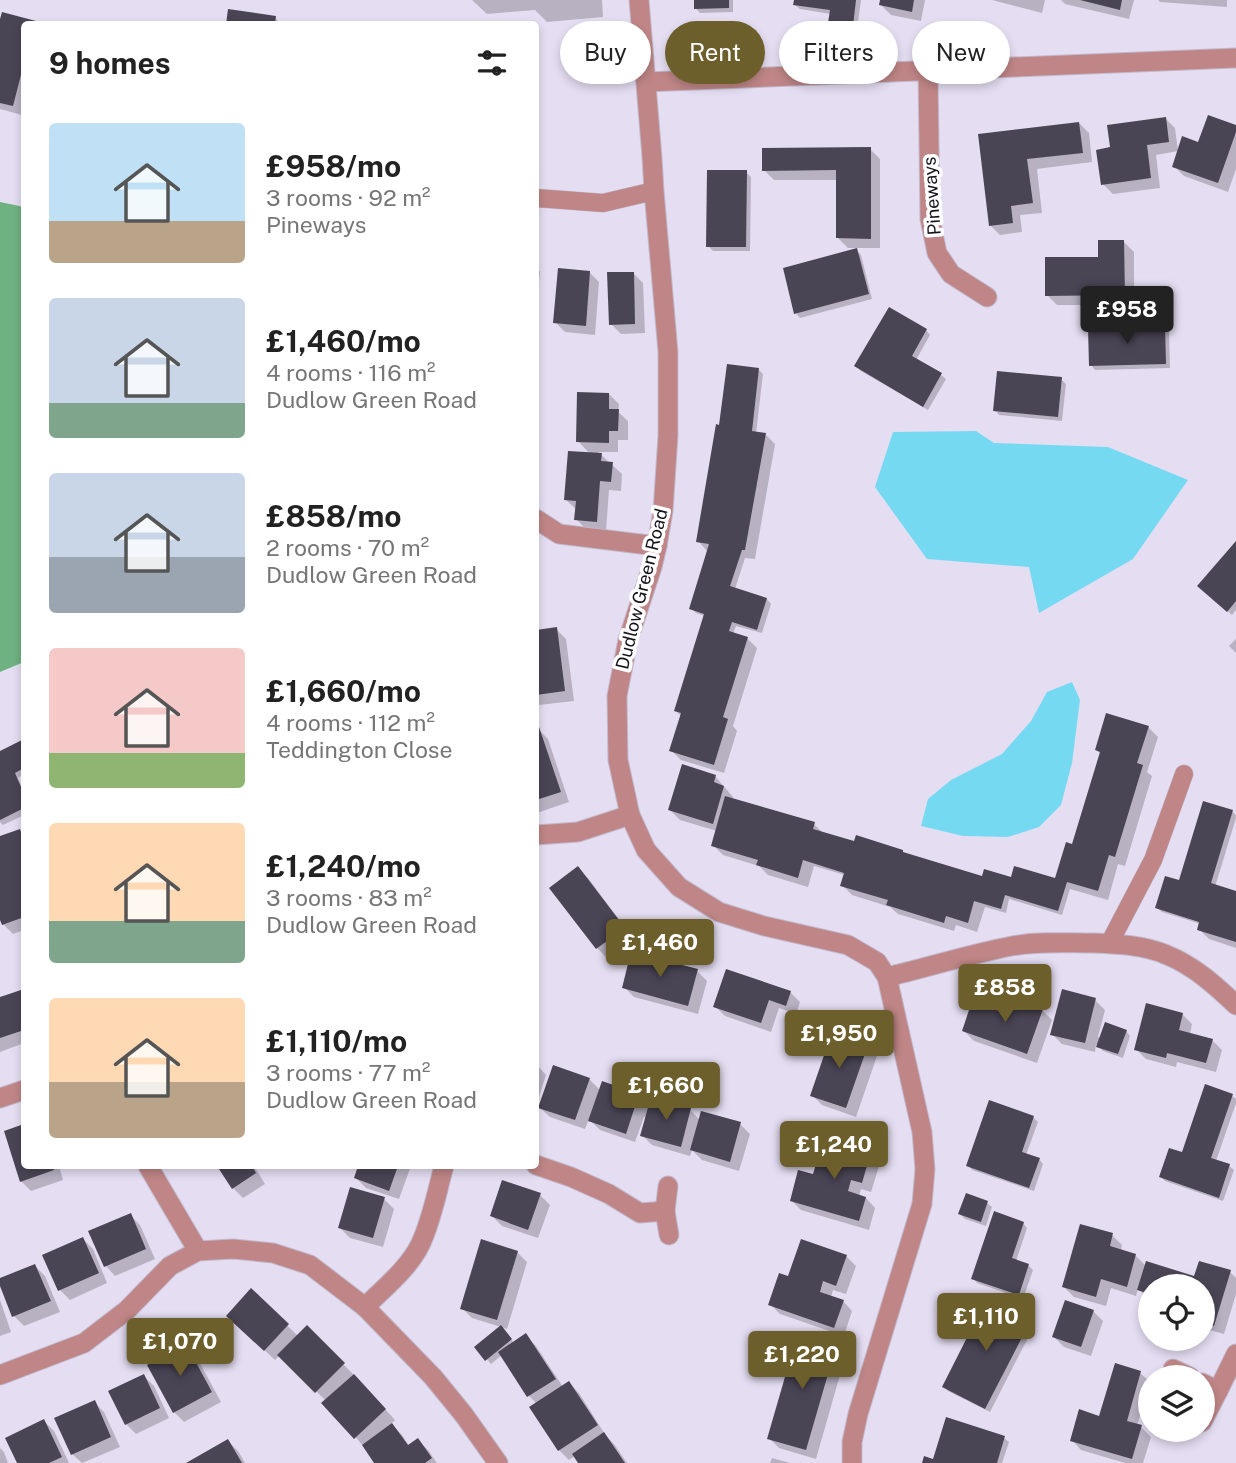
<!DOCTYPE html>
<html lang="en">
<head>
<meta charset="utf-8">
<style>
	:root { --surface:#fff; --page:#f2f2f2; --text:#222; --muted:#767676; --accent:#6d5f2c }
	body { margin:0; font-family:"Public Sans",sans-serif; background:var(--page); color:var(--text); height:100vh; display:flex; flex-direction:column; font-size:26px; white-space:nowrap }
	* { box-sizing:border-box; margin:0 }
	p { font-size:23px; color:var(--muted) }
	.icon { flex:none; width:38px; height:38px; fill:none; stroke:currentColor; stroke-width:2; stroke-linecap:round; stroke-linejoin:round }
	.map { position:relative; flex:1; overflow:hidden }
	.panel { position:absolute; left:21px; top:21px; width:518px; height:1148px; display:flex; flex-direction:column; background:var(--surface); border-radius:7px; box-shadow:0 4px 10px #0003 }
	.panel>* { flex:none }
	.banner { position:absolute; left:560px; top:21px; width:570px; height:63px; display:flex; gap:14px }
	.controls { position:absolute; left:1138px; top:1274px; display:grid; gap:14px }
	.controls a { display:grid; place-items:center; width:77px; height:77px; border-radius:50%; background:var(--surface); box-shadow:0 4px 10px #0003; font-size:35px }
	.price { position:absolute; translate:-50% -60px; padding:0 16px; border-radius:7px; background:var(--accent); color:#fff; font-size:23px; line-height:46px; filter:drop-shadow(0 2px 4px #0008) }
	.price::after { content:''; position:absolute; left:50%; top:42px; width:21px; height:16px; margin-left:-10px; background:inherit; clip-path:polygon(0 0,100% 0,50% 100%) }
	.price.selected { background:#222; color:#fff }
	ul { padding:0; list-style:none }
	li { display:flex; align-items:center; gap:21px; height:175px; padding:0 28px }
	li span { display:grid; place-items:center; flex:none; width:196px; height:140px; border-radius:7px; color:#555 }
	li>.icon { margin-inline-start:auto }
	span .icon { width:84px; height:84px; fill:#fffc; stroke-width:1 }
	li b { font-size:30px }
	h2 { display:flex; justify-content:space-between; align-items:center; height:84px; padding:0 28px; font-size:30px }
	.chip { padding:0 24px; border-radius:32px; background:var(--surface); box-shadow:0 4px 10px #0003; font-size:24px; line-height:63px }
	.chip.selected { background:var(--accent); color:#fff }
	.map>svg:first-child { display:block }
</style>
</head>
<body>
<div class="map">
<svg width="1236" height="1463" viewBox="0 0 1236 1463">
	<rect width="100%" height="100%" fill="#e5def3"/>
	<path fill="#6fb281" d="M0,202L24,207V662L0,672Z"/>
	<g fill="#76d9f2">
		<path d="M976,431L994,443L1108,447L1188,480L1133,559L1039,613L1029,567L927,559L875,487L893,432Z"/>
		<path d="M1072,682L1080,700L1072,763L1061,805L1039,827L1008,837L963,836L921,826L928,799L951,780L1002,754L1031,721L1047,692Z"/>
	</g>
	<g fill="#0003">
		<path d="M472,0H602L603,17L547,22L535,10L487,14Z"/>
		<path d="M696,0H733V12L700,13L696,9Z"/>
		<path d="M796,0H861L857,30L834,27L830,22L831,14L800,9L795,5Z"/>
		<path d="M882,0H925L921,21L891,15L881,5Z"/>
		<path d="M992,0H1045L1042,13Z"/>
		<path d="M1061,0H1134L1129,19L1065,4Z"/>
		<path d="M1158,0H1227V7L1160,2Z"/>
		<path d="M229,11L275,18L279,22V24H228Z"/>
		<path d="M35,23L37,24H24V107L22,115L0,109V26Z"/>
		<path d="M1165,118L1175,128L1178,151L1156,155L1160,188L1113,194L1103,184L1112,149Z"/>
		<path d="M1079,123L1089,133L1092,162L1037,169L1042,213L1020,215L1022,232L1000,235L990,225L980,136Z"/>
		<path d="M1236,127V169L1228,192L1184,176L1174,166L1200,144Z"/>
		<path d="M870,149L880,159V248H848L838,238V180H774L764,170Z"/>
		<path d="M746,172L751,177L750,251H713L708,246Z"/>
		<path d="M1124,242L1134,252V305H1057L1047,295Z"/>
		<path d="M856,250L861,255L872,299L800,318L796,313Z"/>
		<path d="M536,267L540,272L536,312Z"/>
		<path d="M589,272L599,282L595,335L565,332L555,322Z"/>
		<path d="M633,273L643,283L645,333L621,334L611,324Z"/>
		<path d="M1164,327L1169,332L1170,368L1095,370L1091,365Z"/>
		<path d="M926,330L930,335L916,360L941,375L946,379L928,410L861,371L856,366Z"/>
		<path d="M758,369L763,374L756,433L765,434L775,444L755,559L745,558L735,589L767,599L771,604L762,633L736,626L733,634L747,638L757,648L733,726L737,731L724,773L681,760L671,750L681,716L676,711L705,616L696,613L691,608L708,552L698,541L721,427Z"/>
		<path d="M1061,379L1066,384L1062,421L999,415L995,410Z"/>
		<path d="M609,394L619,404L618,412L628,421V440H618V452H598L622,474L621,491L609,490L606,531L586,529L576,519L577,510L566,500L590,454L578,441Z"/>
		<path d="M1236,543V610L1232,615L1204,590Z"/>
		<path d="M556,629L566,639L574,701L539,705L536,701V632Z"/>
		<path d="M1236,639V653L1229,646Z"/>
		<path d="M1148,727L1158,737L1147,772L1152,776L1125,866L1118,864L1108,900L1070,889L1062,915L1009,899L1006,913L985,907L977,932L956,925L954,931L898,914L890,907L852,895L842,885L845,875L814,866L808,887L768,875L759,866L723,855L713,845L717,831L680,820L670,810L715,776L733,797V800L814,824L824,834L905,855L983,878L1062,882L1101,754L1097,750Z"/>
		<path d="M538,729L548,739L569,802L537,813L536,811V730Z"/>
		<path d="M24,741V774L18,778L24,792V815L3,825L0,822V753Z"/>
		<path d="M1232,811L1236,815V818L1215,887L1236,893V948L1209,939L1199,929L1201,924L1162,912L1157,908L1180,882Z"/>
		<path d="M20,831L24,835V930L13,934L3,924L0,915V837Z"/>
		<path d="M578,869L588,878L633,938L607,958L597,948L552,889Z"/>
		<path d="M697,971L707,981L698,1014L634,997L624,987Z"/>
		<path d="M24,991V1043L0,1052V999Z"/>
		<path d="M790,992L800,1002L796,1014L779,1008L771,1032L725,1016L715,1006Z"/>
		<path d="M1095,1000L1105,1010L1098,1037L1101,1038L1126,1031L1130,1036L1123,1058L1103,1051L1096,1044L1095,1052L1062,1044L1052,1034Z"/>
		<path d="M1042,1010L1052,1020L1037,1063L974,1041L964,1031L1006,1015Z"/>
		<path d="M1182,1014L1192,1024L1190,1034L1212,1040L1222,1050L1216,1072L1177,1062L1176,1067L1146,1059L1136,1049Z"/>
		<path d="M867,1046L877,1056L856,1117L822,1105L812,1095Z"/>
		<path d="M536,1064L546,1075L536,1106Z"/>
		<path d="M589,1079L601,1091L638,1095L650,1107L690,1110L700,1120L740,1124L750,1134L739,1171L702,1160L692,1150L690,1156L652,1145L642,1135L647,1118L644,1117L635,1142L600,1130L589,1119L585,1129L550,1117L540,1108Z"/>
		<path d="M1232,1096L1236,1099V1103L1216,1161L1229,1166L1234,1170L1223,1201L1165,1181L1161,1177L1183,1154Z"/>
		<path d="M1033,1117L1038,1122L1026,1155L1039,1159L1043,1164L1034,1191L972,1170L968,1165Z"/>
		<path d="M24,1126V1166H59L63,1180L31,1191L21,1181L6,1132Z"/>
		<path d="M870,1153L880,1163L871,1192L861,1189L859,1196L866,1198L875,1208L869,1230L801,1210L791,1200L814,1176Z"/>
		<path d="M219,1166H254L265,1184L243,1198L233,1188Z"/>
		<path d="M360,1166H411L399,1199L366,1188L356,1178Z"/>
		<path d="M540,1195L550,1205L538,1238L502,1226L492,1216Z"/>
		<path d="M384,1199L394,1209L383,1247L350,1238L340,1228Z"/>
		<path d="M987,1203L992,1207L986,1226L965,1219L960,1214Z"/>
		<path d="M130,1215L140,1225L155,1259L115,1276L106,1266L91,1232Z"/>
		<path d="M1023,1223L1027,1228L1016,1261L1028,1265L1033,1270L1023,1299L977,1283L973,1278Z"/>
		<path d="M1112,1235L1122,1245L1121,1251L1135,1255L1146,1266L1195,1278L1230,1272L1236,1278V1294L1224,1334L1202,1328V1286H1150V1299L1138,1289L1136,1296L1111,1288L1106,1306L1074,1297L1064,1287Z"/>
		<path d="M83,1239L93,1249L107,1283L70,1300L60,1290Z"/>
		<path d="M517,1252L527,1262L507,1329L501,1327L514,1343L526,1336L536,1346L563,1387L569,1383L579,1393L606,1436L614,1444L627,1463H580L575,1456L569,1460L559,1450L537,1404L529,1396L502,1355L491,1364L477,1347L501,1327L472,1318L462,1308Z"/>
		<path d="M846,1256L856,1266L846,1294L833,1290L831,1297L843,1301L852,1311L844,1336L780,1314L770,1304L790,1279Z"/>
		<path d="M35,1266L45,1276L60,1312L24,1326L14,1316L0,1280Z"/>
		<path d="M251,1291L298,1336L307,1328L353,1374L395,1420L391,1424L402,1435L409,1446L418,1440L428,1450L437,1463H377L326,1401L280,1355L275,1360L238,1325Z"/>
		<path d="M0,1300L11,1332L0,1336Z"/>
		<path d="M1093,1311L1103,1321L1091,1356L1064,1347L1054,1337Z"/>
		<path d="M1030,1321L1034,1326L990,1412L948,1391L944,1386Z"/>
		<path d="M836,1344L846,1354L816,1459L779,1448L769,1438Z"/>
		<path d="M186,1346L196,1356L221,1402L184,1422L174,1412Z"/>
		<path d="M1140,1373L1150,1382L1137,1426L1141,1427L1151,1437L1143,1463H1125L1081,1450L1072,1440L1101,1418Z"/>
		<path d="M144,1376L154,1386L169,1418L136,1434L126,1424Z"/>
		<path d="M94,1402L104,1412L120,1447L82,1463L72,1454Z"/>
		<path d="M44,1421L54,1431L69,1463H19Z"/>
		<path d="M1004,1438L1009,1442L1002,1463H924Z"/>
		<path d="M228,1441L238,1451L245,1463H190Z"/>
		<path d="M0,1448L4,1452L8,1463H0Z"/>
		<path d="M772,1458L790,1463H770Z"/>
	</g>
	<g fill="#4a4555">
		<path d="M694,0H729V8L694,9Z"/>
		<path d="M794,0H856L853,26L828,23L830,10L793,5Z"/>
		<path d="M880,0H914L912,12L879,5Z"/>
		<path d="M1080,0H1122L1120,10Z"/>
		<path d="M228,9L276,16L275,24H226Z"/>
		<path d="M2,12L36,21L35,24H24V63L13,106L0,103V19Z"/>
		<path d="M1208,115L1236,125V132L1218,183L1172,167L1182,136L1198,142Z"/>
		<path d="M1166,117L1169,142L1147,145L1151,178L1101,185L1096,150L1110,147L1107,125Z"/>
		<path d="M1079,122L1083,153L1027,159L1033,203L1011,206L1013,223L989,226L978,134Z"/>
		<path d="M871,147V239L836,238V170L762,171V148Z"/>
		<path d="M707,170H747L746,247H706Z"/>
		<path d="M1098,240H1124L1125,295L1045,296V257H1098Z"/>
		<path d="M857,248L869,294L794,314L783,268Z"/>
		<path d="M558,268L590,271L586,326L553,323Z"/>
		<path d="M607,272H634L635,324L609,325Z"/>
		<path d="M889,307L927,329L912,356L942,373L923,407L854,366Z"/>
		<path d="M1165,326L1166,364L1089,366L1088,328Z"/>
		<path d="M727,364L759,368L752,431L766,433L745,550H742L730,586L767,598L757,630L732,622L729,631L748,637L723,717L728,719L714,765L669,751L681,713L674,711L704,614L689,609L709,544L696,542L716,424L719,425Z"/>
		<path d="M997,371L1062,377L1058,417L993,411Z"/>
		<path d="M577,392L609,393V409H619L618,431H609V443L576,442Z"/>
		<path d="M568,451L602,453L601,461L613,462L611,482L600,481L597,522L574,520L576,501L564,500Z"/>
		<path d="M1236,541V601L1227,612L1197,586Z"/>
		<path d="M557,627L565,691L536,695V630Z"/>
		<path d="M1106,713L1149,726L1137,763L1143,765L1115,857L1109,855L1098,891L1067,882L1058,911L1005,895L1001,909L974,901L968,923L946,916L944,923L886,905L888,900L840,886L844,873L803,860L798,878L756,865L758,860L711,846L725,796L815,822L813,829L854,841L856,835L903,850V852L982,876L984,869L1011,877L1014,866L1055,878L1066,842L1072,844L1100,752L1095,750Z"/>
		<path d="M539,727L561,792L536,800V728Z"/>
		<path d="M24,739V768L15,773L24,794V808L0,820V751Z"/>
		<path d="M682,764L716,775L714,782L724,786L713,824L668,810Z"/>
		<path d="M1203,801L1233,810L1211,883L1236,891V942L1197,930L1199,922L1155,908L1165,876L1179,880Z"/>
		<path d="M20,829L24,841V917L2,925L0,920V836Z"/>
		<path d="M578,866L625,928L596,949L549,888Z"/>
		<path d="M631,952L698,969L688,1006L622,988Z"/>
		<path d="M726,969L791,991L786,1006L769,1000L761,1023L713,1007Z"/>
		<path d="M24,989V1030L0,1038V997Z"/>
		<path d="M1062,989L1096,998L1085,1043L1050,1035Z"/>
		<path d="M1010,998L1043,1009L1027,1054L962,1031L972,1001L1005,1013Z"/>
		<path d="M1146,1003L1183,1013L1179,1030L1213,1039L1206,1063L1167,1053L1166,1058L1134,1050Z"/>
		<path d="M1105,1022L1127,1030L1118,1054L1096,1047Z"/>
		<path d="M832,1032L868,1045L846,1108L810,1096Z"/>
		<path d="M553,1065L590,1078L575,1120L538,1108Z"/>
		<path d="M602,1081L639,1094L626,1134L588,1121Z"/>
		<path d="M1205,1084L1233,1094L1211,1158L1230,1164L1219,1198L1159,1177L1169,1148L1182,1152Z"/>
		<path d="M651,1097L691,1108L681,1147L640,1136Z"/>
		<path d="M989,1100L1034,1116L1022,1152L1040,1158L1029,1188L966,1166Z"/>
		<path d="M701,1111L741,1122L730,1162L690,1150Z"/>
		<path d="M24,1124V1166H53L54,1170L20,1182L4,1131Z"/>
		<path d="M824,1138L871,1152L862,1183L851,1180L848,1191L866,1197L859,1221L790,1201L798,1170L813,1174Z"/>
		<path d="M217,1166H252L256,1173L232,1189Z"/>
		<path d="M358,1166H398L389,1191L354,1178Z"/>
		<path d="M502,1180L541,1193L528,1230L490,1216Z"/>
		<path d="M350,1187L385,1197L373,1238L338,1228Z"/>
		<path d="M966,1193L988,1201L981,1222L958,1214Z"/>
		<path d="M994,1211L1024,1222L1012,1258L1029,1264L1019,1295L971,1279Z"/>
		<path d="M131,1213L146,1249L104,1267L88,1231Z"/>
		<path d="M1080,1224L1113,1233L1110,1246L1136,1254L1127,1287L1101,1279L1096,1297L1062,1287Z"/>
		<path d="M83,1237L99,1273L58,1291L42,1255Z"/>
		<path d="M481,1239L518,1251L497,1320L460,1309Z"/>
		<path d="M801,1239L847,1255L836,1286L823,1281L820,1292L844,1300L834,1328L768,1305L779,1273L788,1276Z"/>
		<path d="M1146,1261L1194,1276L1199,1261L1231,1270L1214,1326L1202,1322V1286H1150V1294L1137,1290Z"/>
		<path d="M35,1264L51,1301L12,1317L0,1286V1278Z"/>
		<path d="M251,1288L289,1324L264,1351L226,1316Z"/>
		<path d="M987,1298L1031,1320L985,1409L942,1387Z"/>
		<path d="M1065,1300L1094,1310L1081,1347L1052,1337Z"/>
		<path d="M307,1325L345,1363L315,1393L277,1355Z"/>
		<path d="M501,1325L512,1339L485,1361L474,1347Z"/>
		<path d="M798,1332L837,1343L806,1450L767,1439Z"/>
		<path d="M526,1333L556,1379L527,1397L498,1352Z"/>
		<path d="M186,1344L212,1392L173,1413L147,1365Z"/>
		<path d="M1115,1363L1141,1371L1127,1421L1142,1425L1132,1459L1070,1441L1079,1409L1099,1416Z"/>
		<path d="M144,1374L160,1408L125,1425L108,1391Z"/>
		<path d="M354,1374L386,1409L354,1439L321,1403Z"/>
		<path d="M569,1381L598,1425L558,1451L529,1407Z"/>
		<path d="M95,1400L111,1437L71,1455L54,1418Z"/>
		<path d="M946,1417L1005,1436L997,1463H922L924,1456L933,1459Z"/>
		<path d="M44,1419L62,1457L49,1463H17L5,1438Z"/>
		<path d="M392,1423L408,1445L418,1438L432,1458L425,1463H374L362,1445Z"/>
		<path d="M604,1432L625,1463H578L572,1454Z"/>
		<path d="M228,1439L242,1463H186Z"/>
	</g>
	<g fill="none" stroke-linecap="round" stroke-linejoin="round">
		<defs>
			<g id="service">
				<path d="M536,198L603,203L654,191"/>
				<path d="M1109,944L1153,860L1184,774"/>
			</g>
			<g id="minor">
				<path d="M639,0L652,157L654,191L668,352V436L663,511L657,546L652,567L628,640L617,696L618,760L630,815L646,850L679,887L719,912L764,926L848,945L877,962L887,977L922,1132L925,1169L922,1204L858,1414L852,1442V1463"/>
				<path d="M928,70L930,219L937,253L951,274L987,297"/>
				<path d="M646,82L1236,58"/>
				<path d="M536,519L559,534L657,546"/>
				<path d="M536,835L578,832L630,815"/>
				<path d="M887,977C929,967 970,954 1012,946C1039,941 1066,943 1093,943C1117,944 1144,945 1167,955C1194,966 1215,985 1236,1005"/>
				<path d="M0,1098L24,1090"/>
				<path d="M536,1165L571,1177L609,1194L640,1213L665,1211"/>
				<path d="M148,1166L198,1251"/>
				<path d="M668,1186L665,1211L669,1235"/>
				<path d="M365,1307C384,1288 408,1269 420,1245C432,1220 437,1191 444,1166"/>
				<path d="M1173,1369L1190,1377"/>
				<path d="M0,1375L84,1343L127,1310L170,1266L198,1251L233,1249L273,1253L310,1265L365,1307L433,1377L464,1415L498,1463"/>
				<path d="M1202,1383L1218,1391L1202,1422"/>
				<path d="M1218,1391L1236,1354"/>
			</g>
		</defs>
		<use href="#service" stroke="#c0b9cc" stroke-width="19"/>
		<use href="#minor" stroke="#c0b9cc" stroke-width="21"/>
		<use href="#service" stroke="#c08687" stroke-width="18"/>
		<use href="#minor" stroke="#c08687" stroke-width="19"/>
	</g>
	<g text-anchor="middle" stroke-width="7" stroke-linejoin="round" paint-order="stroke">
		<g font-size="18" fill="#15131a" stroke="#fff">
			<text transform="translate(932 196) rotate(-94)" y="6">Pineways</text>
			<text transform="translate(642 589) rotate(-76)" y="6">Dudlow Green Road</text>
		</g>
	</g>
</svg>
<div class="controls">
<a><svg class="icon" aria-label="locate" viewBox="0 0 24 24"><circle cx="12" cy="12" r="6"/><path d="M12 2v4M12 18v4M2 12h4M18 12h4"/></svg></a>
<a><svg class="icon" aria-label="layers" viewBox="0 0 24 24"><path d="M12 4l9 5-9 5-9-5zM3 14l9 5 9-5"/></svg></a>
</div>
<b class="price selected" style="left:1127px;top:346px">£958</b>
<b class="price" style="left:660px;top:979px">£1,460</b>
<b class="price" style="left:1005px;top:1024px">£858</b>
<b class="price" style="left:839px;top:1070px">£1,950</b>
<b class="price" style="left:666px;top:1122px">£1,660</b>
<b class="price" style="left:834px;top:1181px">£1,240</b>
<b class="price" style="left:986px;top:1353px">£1,110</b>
<b class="price" style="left:180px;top:1378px">£1,070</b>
<b class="price" style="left:802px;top:1391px">£1,220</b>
<div class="banner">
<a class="chip">Buy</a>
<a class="chip selected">Rent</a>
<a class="chip">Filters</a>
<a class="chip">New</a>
</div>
<section class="panel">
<h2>9 homes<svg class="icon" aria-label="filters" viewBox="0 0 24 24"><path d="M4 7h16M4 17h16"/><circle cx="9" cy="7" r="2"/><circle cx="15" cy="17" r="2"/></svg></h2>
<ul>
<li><span style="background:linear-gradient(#bfe0f5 70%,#b9a48a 0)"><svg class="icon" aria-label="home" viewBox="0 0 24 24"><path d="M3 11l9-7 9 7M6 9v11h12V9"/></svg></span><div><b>£958/mo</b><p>3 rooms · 92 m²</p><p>Pineways</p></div></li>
<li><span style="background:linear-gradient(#c9d6e8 75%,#7fa58c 0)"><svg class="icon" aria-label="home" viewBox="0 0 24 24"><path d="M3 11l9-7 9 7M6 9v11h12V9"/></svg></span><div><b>£1,460/mo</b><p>4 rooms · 116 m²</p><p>Dudlow Green Road</p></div></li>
<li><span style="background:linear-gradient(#c9d6e8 60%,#9aa5b1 0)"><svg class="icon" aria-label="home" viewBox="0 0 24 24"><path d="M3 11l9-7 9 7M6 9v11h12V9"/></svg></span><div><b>£858/mo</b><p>2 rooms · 70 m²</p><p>Dudlow Green Road</p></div></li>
<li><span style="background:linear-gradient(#f6c9c9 75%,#8fb573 0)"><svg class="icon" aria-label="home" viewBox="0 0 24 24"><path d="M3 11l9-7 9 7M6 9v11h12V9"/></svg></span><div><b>£1,660/mo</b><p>4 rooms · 112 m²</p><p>Teddington Close</p></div></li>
<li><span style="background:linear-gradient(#ffd9b3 70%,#7fa58c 0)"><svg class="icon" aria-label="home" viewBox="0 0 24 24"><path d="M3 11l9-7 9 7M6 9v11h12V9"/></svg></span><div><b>£1,240/mo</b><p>3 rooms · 83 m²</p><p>Dudlow Green Road</p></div></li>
<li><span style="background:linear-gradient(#ffd9b3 60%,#b9a48a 0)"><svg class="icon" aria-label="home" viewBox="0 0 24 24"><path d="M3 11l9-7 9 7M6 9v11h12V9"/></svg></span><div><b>£1,110/mo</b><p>3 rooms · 77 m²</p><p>Dudlow Green Road</p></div></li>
</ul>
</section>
</div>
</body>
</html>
